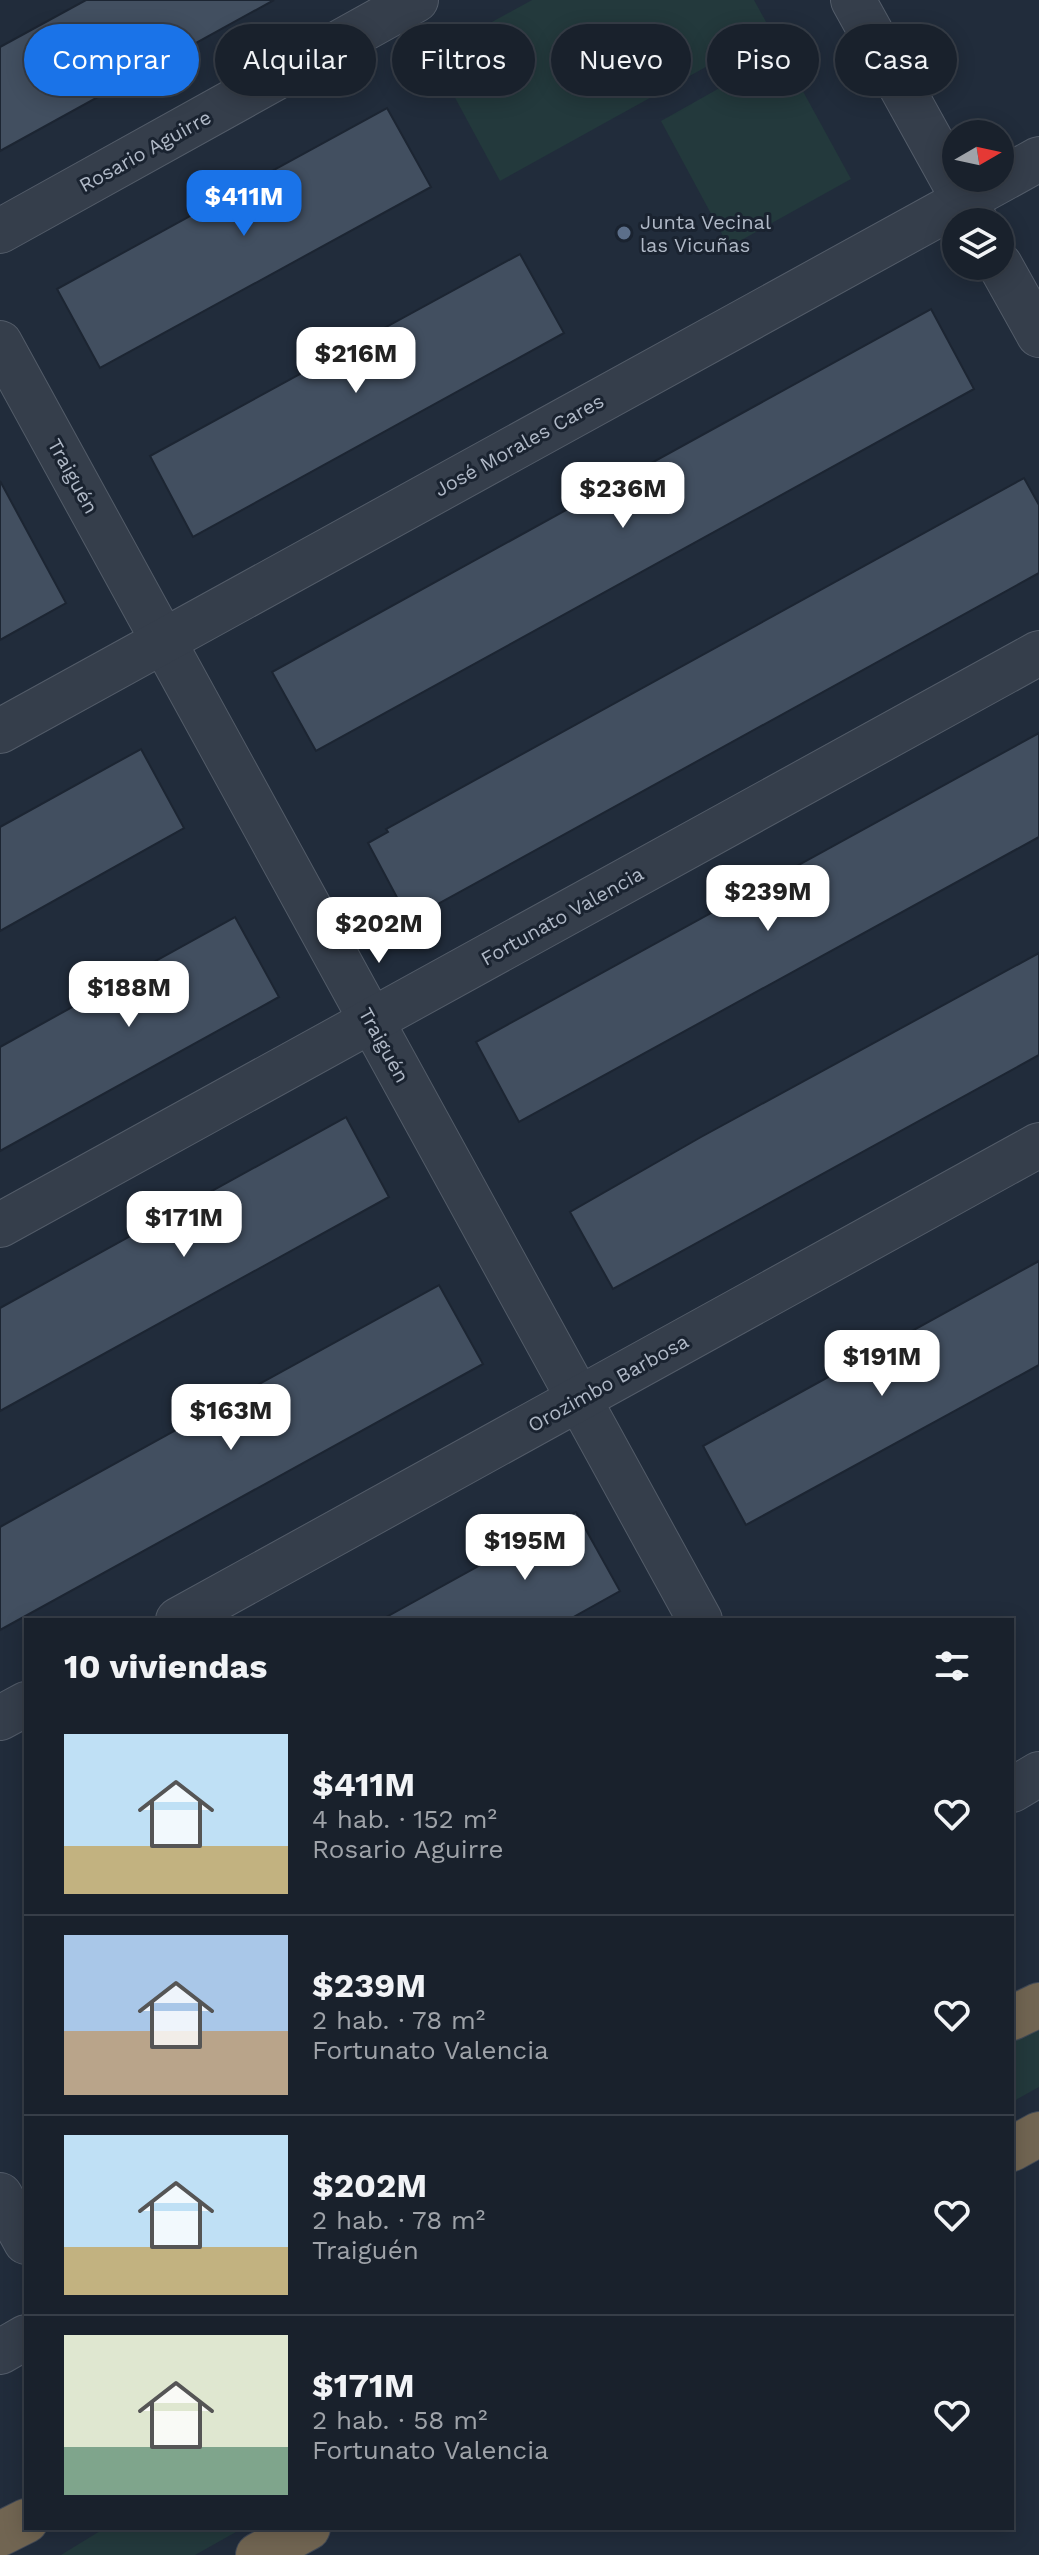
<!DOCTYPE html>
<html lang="es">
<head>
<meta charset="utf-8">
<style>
	:root { --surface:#19212c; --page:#222934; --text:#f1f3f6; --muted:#9fa3a9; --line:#373e48; --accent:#1a73e8 }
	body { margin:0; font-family:"Work Sans",sans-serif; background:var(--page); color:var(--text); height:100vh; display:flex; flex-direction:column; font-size:30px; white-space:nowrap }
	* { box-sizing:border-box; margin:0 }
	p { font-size:26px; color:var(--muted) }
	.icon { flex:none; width:44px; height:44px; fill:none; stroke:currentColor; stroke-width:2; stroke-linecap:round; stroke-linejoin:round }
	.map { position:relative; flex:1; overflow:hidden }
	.drawer { position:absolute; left:24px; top:1618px; width:990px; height:912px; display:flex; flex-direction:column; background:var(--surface); border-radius:0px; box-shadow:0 4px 20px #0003,0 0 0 2px var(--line) }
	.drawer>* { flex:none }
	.top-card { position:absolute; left:24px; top:24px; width:992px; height:72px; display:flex; gap:16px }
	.needle { width:52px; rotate:81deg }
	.buttons { position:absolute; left:942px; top:120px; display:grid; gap:16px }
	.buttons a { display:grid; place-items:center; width:72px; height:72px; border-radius:50%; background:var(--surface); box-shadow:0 4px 20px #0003,0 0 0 2px var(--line); font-size:40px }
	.price { position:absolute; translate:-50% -68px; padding:0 18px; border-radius:16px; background:#fff; color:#222; font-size:26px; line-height:52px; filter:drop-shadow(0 2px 4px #0008) }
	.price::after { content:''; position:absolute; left:50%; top:48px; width:24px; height:18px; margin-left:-12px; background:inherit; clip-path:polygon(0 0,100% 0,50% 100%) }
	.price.selected { background:var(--accent); color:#fff }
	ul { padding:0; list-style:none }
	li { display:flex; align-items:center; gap:24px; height:200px; padding:0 40px }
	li+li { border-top:2px solid var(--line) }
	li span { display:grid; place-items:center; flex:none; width:224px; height:160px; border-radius:0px; color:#555 }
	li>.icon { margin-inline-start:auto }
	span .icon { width:96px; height:96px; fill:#fffc; stroke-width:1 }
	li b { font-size:34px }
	h2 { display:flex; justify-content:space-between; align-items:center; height:96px; padding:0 40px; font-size:34px }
	.tag { padding:0 28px; border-radius:36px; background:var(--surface); box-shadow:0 4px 20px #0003,0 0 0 2px var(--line); font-size:28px; line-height:72px }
	.tag.selected { background:var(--accent); color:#fff }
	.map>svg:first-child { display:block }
</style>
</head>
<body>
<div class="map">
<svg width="1039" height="2555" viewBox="0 0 1039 2555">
	<rect width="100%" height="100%" fill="#212c3b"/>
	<g fill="#23393c">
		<path d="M532,0H754L771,31L500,181L432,55Z"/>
		<path d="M782,53L851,179L729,247L661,121Z"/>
		<path d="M1039,2021V2087L1012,2102V2035Z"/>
		<path d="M105,2528H243L195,2555H61Z"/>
	</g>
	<g fill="#424f60" stroke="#1c2532" stroke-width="2">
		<path d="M86,0H274L0,151V47Z"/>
		<path d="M387,108L431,187L100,368L57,289Z"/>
		<path d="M520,254L564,333L193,537L150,456Z"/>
		<path d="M931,309L974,389L316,751L272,672Z"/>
		<path d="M1024,478L1039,505V573L409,920L368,843L388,832L386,829Z"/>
		<path d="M0,481L66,603L0,640Z"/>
		<path d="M1039,733V837L519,1122L476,1042Z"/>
		<path d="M141,749L184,828L0,931V827Z"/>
		<path d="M235,917L279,997L0,1151V1047Z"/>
		<path d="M1039,953V1055L613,1289L570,1212L701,1137Z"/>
		<path d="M346,1117L389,1197L0,1411V1308Z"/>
		<path d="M1039,1261V1365L746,1525L703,1446Z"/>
		<path d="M439,1285L483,1364L0,1630V1527Z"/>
		<path d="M576,1512L620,1591L568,1620H381Z"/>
	</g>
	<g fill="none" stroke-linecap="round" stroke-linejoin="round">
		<defs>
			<g id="street">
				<path d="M853,0L976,222"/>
				<path d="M0,231L416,0"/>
				<path d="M1000,265L1039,335"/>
				<path d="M0,343L700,1620"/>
				<path d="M0,731L1039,159"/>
				<path d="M0,1225L1039,653"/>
				<path d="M178,1620L1039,1145"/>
				<path d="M0,1718L26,1704"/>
				<path d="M1012,1790L1039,1774"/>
				<path d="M0,2195L26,2242"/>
				<path d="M0,2352L26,2337"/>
			</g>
			<g id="highway">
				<path d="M1012,2018L1039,2005"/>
				<path d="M1012,2149L1039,2134"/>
				<path d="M0,2534L26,2521"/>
				<path d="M258,2555L308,2528"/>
			</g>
		</defs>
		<use href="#street" stroke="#535c69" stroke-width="46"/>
		<use href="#highway" stroke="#404956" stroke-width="46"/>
		<use href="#street" stroke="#353e4b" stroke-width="44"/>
		<use href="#highway" stroke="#716552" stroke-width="44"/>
	</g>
	<circle fill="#5c6f8a" stroke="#1a2330" stroke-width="3" cx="624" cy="233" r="8"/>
	<g text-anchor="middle" stroke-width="6" stroke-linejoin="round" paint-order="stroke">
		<g font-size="20" fill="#b0b9c7" stroke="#1a2330">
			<text transform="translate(145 151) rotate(-29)" y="7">Rosario Aguirre</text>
			<text transform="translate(519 445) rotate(-29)" y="7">José Morales Cares</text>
			<text transform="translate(73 476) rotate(61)" y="7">Traiguén</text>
			<text transform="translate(562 916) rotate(-29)" y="7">Fortunato Valencia</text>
			<text transform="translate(384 1045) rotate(61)" y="7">Traiguén</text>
			<text transform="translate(608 1383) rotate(-29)" y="7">Orozimbo Barbosa</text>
		</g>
		<g font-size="20" fill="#b0b9c7" stroke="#1a2330" text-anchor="start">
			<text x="640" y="229">Junta Vecinal<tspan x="640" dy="23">las Vicuñas</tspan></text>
		</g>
	</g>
</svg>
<div class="buttons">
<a><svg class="needle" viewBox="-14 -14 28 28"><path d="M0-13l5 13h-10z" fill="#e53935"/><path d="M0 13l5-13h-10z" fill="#9fa3a9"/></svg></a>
<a><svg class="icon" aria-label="layers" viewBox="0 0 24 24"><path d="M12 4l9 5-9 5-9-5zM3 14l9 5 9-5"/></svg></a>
</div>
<b class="price selected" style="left:244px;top:238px">$411M</b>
<b class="price" style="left:356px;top:395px">$216M</b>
<b class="price" style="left:623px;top:530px">$236M</b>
<b class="price" style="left:768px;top:933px">$239M</b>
<b class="price" style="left:379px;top:965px">$202M</b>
<b class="price" style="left:129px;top:1029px">$188M</b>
<b class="price" style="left:184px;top:1259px">$171M</b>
<b class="price" style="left:882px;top:1398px">$191M</b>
<b class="price" style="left:231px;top:1452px">$163M</b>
<b class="price" style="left:525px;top:1582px">$195M</b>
<div class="top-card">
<a class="tag selected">Comprar</a>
<a class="tag">Alquilar</a>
<a class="tag">Filtros</a>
<a class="tag">Nuevo</a>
<a class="tag">Piso</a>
<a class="tag">Casa</a>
</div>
<section class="drawer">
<h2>10 viviendas<svg class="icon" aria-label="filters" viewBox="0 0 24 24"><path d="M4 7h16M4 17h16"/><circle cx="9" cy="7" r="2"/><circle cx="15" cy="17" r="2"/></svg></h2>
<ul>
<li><span style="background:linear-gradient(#bfe0f5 70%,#c2b280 0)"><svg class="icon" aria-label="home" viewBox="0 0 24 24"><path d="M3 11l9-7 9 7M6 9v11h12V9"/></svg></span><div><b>$411M</b><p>4 hab. · 152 m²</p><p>Rosario Aguirre</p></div><svg class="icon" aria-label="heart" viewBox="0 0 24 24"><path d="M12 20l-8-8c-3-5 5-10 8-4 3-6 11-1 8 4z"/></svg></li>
<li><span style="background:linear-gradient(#a9c7e8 60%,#b9a48a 0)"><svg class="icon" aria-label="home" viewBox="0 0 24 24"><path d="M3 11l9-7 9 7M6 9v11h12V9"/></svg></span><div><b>$239M</b><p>2 hab. · 78 m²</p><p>Fortunato Valencia</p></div><svg class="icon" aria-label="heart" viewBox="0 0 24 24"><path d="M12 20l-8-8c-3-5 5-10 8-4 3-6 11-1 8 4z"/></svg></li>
<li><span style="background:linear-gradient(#bfe0f5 70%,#c2b280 0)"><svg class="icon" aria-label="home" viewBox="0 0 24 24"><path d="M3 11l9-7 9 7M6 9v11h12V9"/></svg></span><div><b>$202M</b><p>2 hab. · 78 m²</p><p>Traiguén</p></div><svg class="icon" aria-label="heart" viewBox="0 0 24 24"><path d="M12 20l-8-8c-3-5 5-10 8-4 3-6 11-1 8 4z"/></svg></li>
<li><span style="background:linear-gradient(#dfe7d0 70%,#7fa58c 0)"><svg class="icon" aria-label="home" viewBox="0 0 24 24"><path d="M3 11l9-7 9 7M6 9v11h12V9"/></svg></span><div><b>$171M</b><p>2 hab. · 58 m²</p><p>Fortunato Valencia</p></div><svg class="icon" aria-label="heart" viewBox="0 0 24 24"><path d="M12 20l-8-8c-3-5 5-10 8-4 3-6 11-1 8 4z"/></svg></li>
</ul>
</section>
</div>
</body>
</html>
